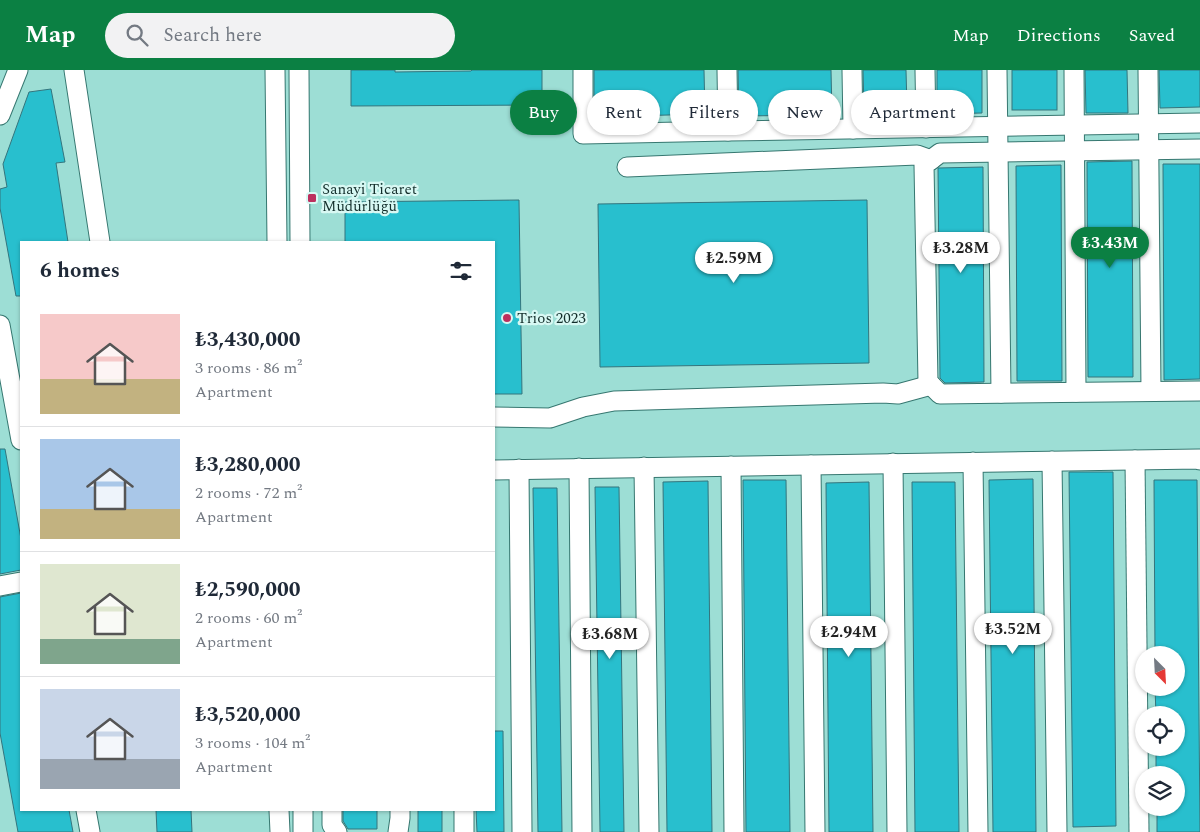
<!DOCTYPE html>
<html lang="en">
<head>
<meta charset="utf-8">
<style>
	:root { --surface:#fff; --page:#f2f2f3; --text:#1f2937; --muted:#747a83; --line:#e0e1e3; --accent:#0b8043 }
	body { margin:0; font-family:Spectral,serif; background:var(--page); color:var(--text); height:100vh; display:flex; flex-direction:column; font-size:19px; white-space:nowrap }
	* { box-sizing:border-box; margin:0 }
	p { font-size:16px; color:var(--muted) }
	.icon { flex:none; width:28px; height:28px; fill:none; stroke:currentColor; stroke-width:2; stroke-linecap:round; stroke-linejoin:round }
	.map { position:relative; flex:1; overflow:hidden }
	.details { position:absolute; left:20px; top:171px; width:475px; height:570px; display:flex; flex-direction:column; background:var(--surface); border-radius:0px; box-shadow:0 1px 4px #0004 }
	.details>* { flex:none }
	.hud { position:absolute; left:510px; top:20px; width:475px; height:45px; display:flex; gap:10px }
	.needle { width:32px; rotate:156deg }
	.tools { position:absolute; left:1135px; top:576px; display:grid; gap:10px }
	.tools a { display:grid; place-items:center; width:50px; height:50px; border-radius:50%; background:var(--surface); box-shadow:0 1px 4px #0004; font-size:25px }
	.price { position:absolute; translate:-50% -42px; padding:0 11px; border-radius:18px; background:#fff; color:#222; font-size:16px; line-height:32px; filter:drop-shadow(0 1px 2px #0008) }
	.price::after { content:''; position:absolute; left:50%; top:30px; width:15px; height:11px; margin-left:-8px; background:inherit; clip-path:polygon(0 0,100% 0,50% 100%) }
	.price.on { background:var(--accent); color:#fff }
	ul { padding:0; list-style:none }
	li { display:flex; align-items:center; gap:15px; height:125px; padding:0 20px }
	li+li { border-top:1px solid var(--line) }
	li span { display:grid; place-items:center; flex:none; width:140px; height:100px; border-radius:0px; color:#555 }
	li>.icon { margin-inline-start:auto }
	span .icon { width:60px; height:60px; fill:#fffc; stroke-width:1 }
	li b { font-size:21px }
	h2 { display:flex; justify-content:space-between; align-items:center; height:60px; padding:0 20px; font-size:21px }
	.tag { padding:0 18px; border-radius:22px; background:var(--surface); box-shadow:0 1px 4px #0004; font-size:18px; line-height:45px }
	.tag.on { background:var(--accent); color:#fff }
	header { display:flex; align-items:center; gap:30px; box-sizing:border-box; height:70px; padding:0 25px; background:var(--accent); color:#fff }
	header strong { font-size:24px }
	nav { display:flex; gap:28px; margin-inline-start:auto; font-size:18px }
	.search { width:350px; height:45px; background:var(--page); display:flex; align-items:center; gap:12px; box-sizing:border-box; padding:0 18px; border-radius:28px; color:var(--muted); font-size:19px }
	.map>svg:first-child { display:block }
</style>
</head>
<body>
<header>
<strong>Map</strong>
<div class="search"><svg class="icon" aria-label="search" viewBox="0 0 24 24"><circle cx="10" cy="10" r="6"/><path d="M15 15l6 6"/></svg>Search here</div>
<nav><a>Map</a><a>Directions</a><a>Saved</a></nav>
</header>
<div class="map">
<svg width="1200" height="762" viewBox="0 0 1200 762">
	<rect width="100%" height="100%" fill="#9dded5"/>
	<g fill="#28bfce" stroke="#34757d">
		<path d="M351,0H395V2L471,1L472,0H542V35L351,36Z"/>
		<path d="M594,0H704L705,44L594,47Z"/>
		<path d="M738,0H831L832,45L739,46Z"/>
		<path d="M863,0H906L907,38H864Z"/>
		<path d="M937,0H982V43L937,44Z"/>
		<rect x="1012" y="0" width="45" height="40"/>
		<path d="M1085,0H1127L1128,43H1086Z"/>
		<path d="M1159,0H1200V37L1160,38Z"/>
		<path d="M51,19L65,92L56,93L68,172H21V226H16L0,138V119L7,117L3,94L29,22Z"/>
		<path d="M1132,91L1133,307H1088L1087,92Z"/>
		<path d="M1163,94H1200V309L1164,310Z"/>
		<path d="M1061,95L1062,311H1017L1016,96Z"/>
		<path d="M983,97L984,312L945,313L940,308L938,98Z"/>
		<path d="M519,130L522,324H494V172H345V132Z"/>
		<path d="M867,130L869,293L600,297L598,134Z"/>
		<path d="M0,379H5L21,469V500L0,504Z"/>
		<path d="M1069,402H1113L1116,756L1073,757Z"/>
		<path d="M1033,409L1036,762H993L989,410Z"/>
		<path d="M743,410H786L790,762H746Z"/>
		<path d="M1154,410H1197L1200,762H1157V738H1176V705H1156V678H1176V645H1156L1155,618H1176V585H1155Z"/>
		<path d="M708,411L712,762H667L663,412Z"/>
		<path d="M869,412L873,762H829L826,413Z"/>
		<path d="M912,412H955L959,762H915Z"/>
		<path d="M595,417H619L624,762H600Z"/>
		<path d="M533,418H557L562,762H538Z"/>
		<path d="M21,523V740H69L73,762H18L0,663V527Z"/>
		<path d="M494,661H503L504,762H477L476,740H494Z"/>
		<path d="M156,740H191L192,762H157Z"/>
		<path d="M343,740H377V759H348L343,751Z"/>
		<rect x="418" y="740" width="24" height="22"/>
	</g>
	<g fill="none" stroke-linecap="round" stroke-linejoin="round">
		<defs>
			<g id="minor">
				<path d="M74,0L100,172"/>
				<path d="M275,0L277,172"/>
				<path d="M299,0L300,172"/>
				<path d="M583,0V64L728,61L1200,53"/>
				<path d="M727,0L728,61"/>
				<path d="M852,0L853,59"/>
				<path d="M925,0L926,58"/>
				<path d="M997,0L1001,323"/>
				<path d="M1074,0L1076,322"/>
				<path d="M1148,0L1151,321"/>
				<path d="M0,45L18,0"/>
				<path d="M1200,79L940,83L924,95L928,312L940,324L1200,321"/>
				<path d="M627,97L917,85L931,90"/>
				<path d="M0,255L21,370"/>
				<path d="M494,347L550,348L583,337L614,331L883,323L898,324L931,315"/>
				<path d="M1135,390L1139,762"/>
				<path d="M1052,391L1057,762"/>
				<path d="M973,392L978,762"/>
				<path d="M893,393L897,762"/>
				<path d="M811,395L815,762"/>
				<path d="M731,396L734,762"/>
				<path d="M644,397L649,762"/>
				<path d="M579,398L582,762"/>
				<path d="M519,399L522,762"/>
				<path d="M494,400L1199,389L1200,390"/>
				<path d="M0,516L21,512"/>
				<path d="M86,740L90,762"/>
				<path d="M279,740L280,762"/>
				<path d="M303,740V762"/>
				<path d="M332,740V755L337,762"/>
				<path d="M464,740V762"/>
				<path d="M398,762L400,748V740"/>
			</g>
		</defs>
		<use href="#minor" stroke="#367770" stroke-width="21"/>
		<use href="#minor" stroke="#fff" stroke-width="19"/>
	</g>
	<g fill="#bc2f5e" stroke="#d8f8f3" stroke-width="2">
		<rect x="307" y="123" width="10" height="10" rx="2.5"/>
		<circle cx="507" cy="248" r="5"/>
	</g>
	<g text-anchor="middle" stroke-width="4.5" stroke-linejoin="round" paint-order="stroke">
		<g font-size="15" fill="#132e2b" stroke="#d8f8f3" text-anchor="start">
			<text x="322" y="124">Sanayi Ticaret<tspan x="322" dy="17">Müdürlüğü</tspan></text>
			<text x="517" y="253">Trios 2023</text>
		</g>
	</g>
</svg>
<div class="tools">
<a><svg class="needle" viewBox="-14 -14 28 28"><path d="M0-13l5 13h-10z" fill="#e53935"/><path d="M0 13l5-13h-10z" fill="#747a83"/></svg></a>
<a><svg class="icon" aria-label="locate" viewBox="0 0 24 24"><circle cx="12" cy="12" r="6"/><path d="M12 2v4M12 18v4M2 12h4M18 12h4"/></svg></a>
<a><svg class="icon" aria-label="layers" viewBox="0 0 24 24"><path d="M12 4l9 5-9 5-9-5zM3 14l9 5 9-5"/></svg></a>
</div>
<b class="price on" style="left:1110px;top:199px">₺3.43M</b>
<b class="price" style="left:961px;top:204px">₺3.28M</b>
<b class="price" style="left:734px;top:214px">₺2.59M</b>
<b class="price" style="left:1013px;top:585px">₺3.52M</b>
<b class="price" style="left:849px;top:588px">₺2.94M</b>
<b class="price" style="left:610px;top:590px">₺3.68M</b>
<div class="hud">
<a class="tag on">Buy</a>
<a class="tag">Rent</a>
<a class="tag">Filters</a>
<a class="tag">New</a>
<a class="tag">Apartment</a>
</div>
<section class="details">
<h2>6 homes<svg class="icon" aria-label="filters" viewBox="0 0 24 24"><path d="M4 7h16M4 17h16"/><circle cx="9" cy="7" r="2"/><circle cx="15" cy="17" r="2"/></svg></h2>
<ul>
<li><span style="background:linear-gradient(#f6c9c9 65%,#c2b280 0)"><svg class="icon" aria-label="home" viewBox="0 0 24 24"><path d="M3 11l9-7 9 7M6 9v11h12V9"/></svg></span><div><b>₺3,430,000</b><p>3 rooms · 86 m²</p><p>Apartment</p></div></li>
<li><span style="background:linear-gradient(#a9c7e8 70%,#c2b280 0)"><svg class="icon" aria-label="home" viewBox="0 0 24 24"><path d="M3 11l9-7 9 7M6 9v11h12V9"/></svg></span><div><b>₺3,280,000</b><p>2 rooms · 72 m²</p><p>Apartment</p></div></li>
<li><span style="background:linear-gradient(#dfe7d0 75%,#7fa58c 0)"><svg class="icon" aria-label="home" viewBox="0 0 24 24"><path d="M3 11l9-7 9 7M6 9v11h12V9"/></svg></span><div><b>₺2,590,000</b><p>2 rooms · 60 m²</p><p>Apartment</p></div></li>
<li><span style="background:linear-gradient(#c9d6e8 70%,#9aa5b1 0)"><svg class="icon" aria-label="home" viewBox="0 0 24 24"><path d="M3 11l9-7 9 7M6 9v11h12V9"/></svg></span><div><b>₺3,520,000</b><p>3 rooms · 104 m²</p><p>Apartment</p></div></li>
</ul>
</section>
</div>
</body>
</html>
